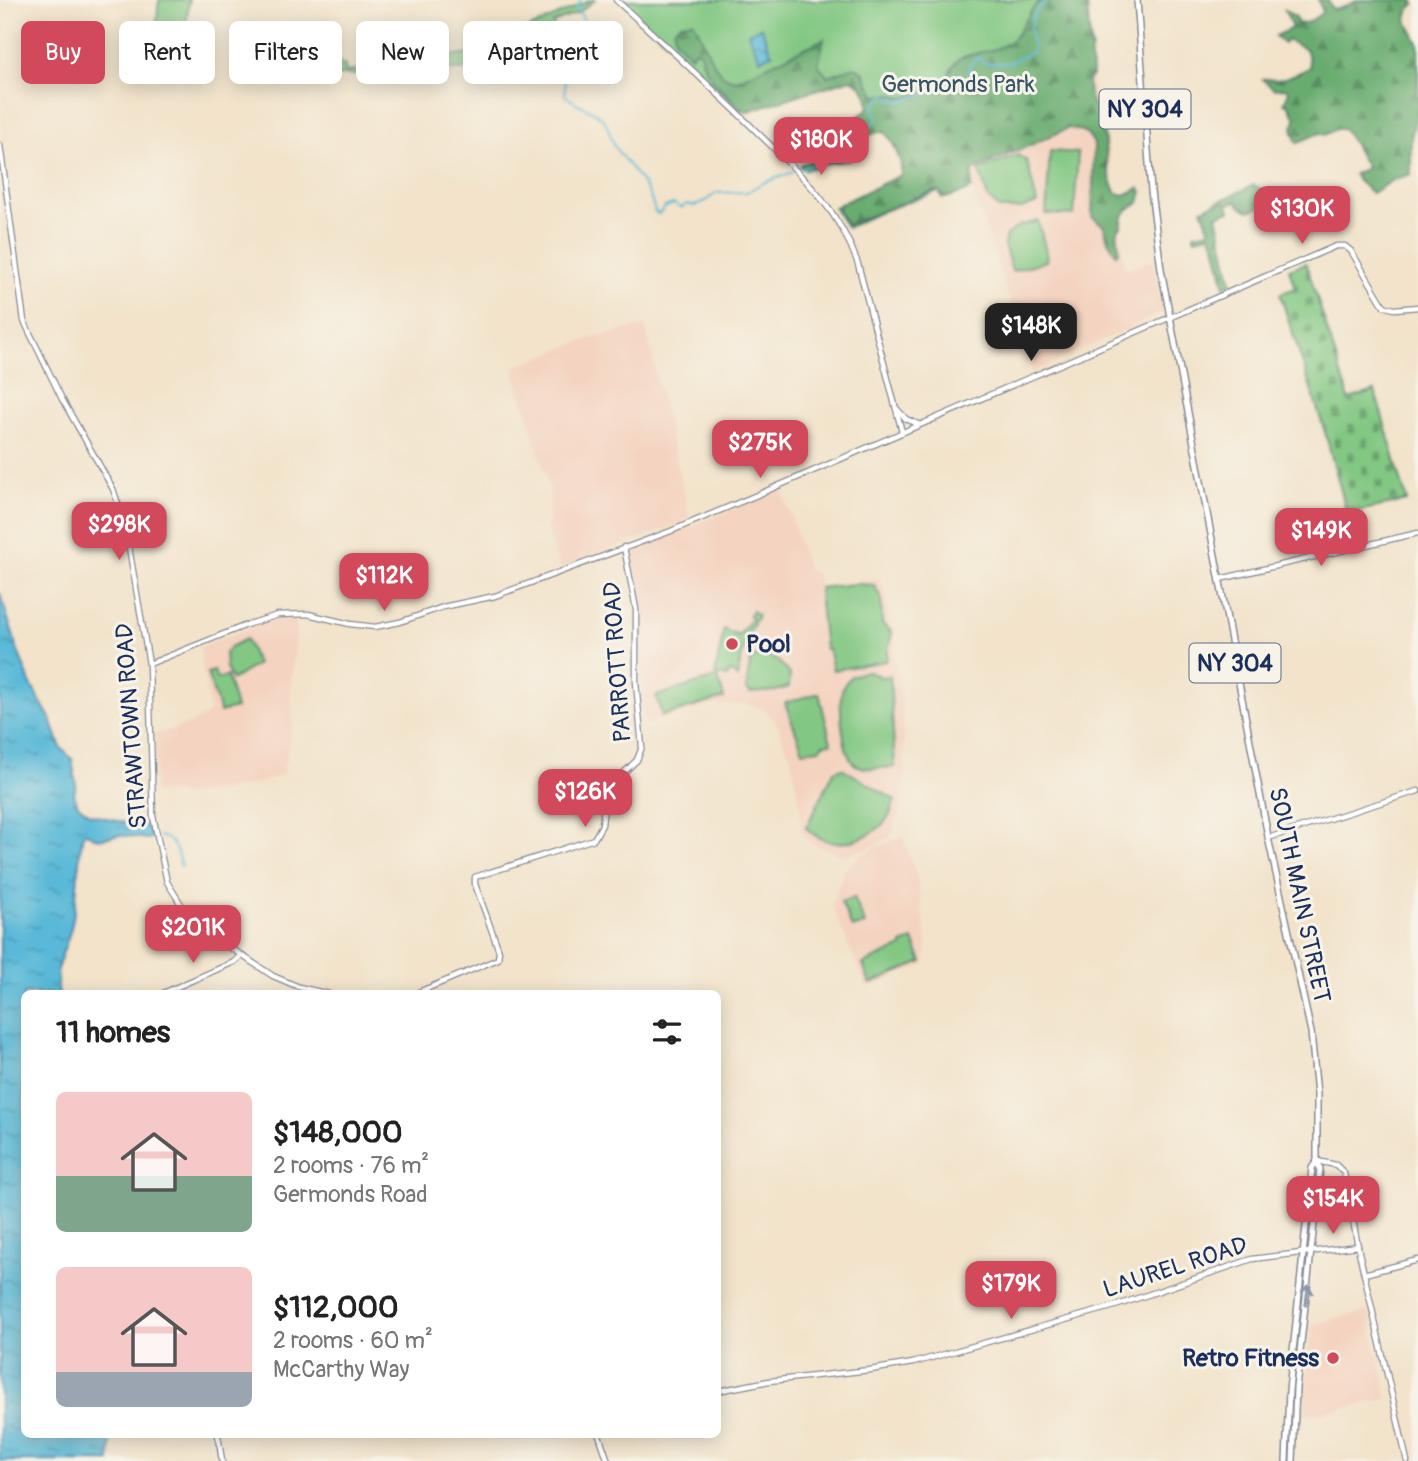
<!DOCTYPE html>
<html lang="en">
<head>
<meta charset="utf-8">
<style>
	:root { --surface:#fff; --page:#f6f6f6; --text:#222; --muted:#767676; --accent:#d1495b }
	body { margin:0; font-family:Pangolin,sans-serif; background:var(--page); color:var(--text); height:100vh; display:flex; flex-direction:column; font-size:26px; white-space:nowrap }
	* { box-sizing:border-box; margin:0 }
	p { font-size:23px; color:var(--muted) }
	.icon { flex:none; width:38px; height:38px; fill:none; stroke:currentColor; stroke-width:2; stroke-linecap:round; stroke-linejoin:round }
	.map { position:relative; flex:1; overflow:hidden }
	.sheet { position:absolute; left:21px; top:990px; width:700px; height:448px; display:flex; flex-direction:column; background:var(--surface); border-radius:10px; box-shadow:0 4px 18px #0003 }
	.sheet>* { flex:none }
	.guide { position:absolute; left:21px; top:21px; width:700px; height:63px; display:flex; gap:14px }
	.price { position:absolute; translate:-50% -60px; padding:0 16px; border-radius:14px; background:var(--accent); color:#fff; font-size:23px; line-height:46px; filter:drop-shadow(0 2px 4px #0008) }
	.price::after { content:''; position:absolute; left:50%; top:42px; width:21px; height:16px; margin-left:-10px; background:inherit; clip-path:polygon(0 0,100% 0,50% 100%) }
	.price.selected { background:#222; color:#fff }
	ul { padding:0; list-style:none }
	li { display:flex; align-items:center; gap:21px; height:175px; padding:0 35px }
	li span { display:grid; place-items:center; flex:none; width:196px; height:140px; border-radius:10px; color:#555 }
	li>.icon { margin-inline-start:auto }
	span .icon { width:84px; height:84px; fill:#fffc; stroke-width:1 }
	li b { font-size:30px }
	h2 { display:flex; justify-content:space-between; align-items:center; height:84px; padding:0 35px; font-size:30px }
	.chip { padding:0 24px; border-radius:10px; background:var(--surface); box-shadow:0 4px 18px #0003; font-size:24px; line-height:63px }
	.chip.selected { background:var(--accent); color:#fff }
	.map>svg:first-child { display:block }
</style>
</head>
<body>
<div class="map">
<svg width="1418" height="1461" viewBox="0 0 1418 1461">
	<defs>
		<pattern id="forest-firs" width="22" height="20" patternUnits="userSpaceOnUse" patternTransform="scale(1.75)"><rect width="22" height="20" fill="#69ac70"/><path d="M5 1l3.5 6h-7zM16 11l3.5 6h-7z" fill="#568c5f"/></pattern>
		<pattern id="cemetery-stones" width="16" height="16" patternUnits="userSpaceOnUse" patternTransform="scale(1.75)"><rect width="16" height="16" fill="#82c782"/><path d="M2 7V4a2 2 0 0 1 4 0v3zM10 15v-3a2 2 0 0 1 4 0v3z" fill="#6aa26e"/></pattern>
		<pattern id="water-ripples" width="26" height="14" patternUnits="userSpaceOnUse" patternTransform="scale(1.75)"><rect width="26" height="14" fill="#5ab9d8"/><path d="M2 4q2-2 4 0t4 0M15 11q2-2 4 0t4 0" fill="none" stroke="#4a97b2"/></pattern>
	</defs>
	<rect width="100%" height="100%" fill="#f7f3e8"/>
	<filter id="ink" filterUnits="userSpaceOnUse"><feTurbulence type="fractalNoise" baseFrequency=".0143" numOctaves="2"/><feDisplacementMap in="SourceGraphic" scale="14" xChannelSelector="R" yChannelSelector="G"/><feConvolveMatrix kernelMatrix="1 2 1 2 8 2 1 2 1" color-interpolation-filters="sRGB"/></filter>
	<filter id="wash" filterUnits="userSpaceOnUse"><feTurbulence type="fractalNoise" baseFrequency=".00686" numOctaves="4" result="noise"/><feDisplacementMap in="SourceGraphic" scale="28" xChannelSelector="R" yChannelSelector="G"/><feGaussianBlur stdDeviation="1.57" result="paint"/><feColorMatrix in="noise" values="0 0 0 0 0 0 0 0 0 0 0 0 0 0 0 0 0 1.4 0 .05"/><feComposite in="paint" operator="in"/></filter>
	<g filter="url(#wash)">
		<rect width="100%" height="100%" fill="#f2e3ca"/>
		<g fill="#f4d3c0">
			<path d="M1092,76L1097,112H1103L1125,268L1153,260L1162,311L1161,313L1033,372L967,171L1081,77Z"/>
			<path d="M645,325L690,520L560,568L547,528L551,493L515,374L516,366L586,340Z"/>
			<path d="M782,491L808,569L817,574L820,586L879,579L887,598L888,620L895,635V658L901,695L906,776L901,806L890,838L869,848L843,856L812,844L801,830L800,804L791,758L776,722L763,708L743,704L710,705L645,724L642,688L639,604L631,551L647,543Z"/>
			<path d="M296,617V636L290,689L293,721L283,775L248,786L195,795L155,792L154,734L191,724L210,712L199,647L266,622Z"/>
			<path d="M903,836L917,879L927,944L925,964L867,988L832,906L844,871L864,853Z"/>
			<path d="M1369,1311L1388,1399L1305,1416L1306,1378L1312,1324Z"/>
		</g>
		<g fill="#82c782" stroke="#4e7b70" stroke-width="2">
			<path d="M159,0H189L184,41L155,38Z"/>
			<path d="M591,0H595L578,13L553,23L556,35L489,67L477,69L302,77L298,64L333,58L345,66L346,72L396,62L400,58L415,62H424L436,56L464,55L478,52Z"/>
			<path d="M621,0H1085L1092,50L1089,51L1092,76L1082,77L967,171L972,188L942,198L939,191L883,211L847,228L834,208L906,175L863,71L740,110Z"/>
			<path d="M1050,151L1078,153L1074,215L1046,214Z"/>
			<path d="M1018,155L1027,161L1037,203L1021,209H1000L988,198L979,170Z"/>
			<path d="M1038,221L1047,255L1046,261L1012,271L1004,245L1006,235L1019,226Z"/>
			<path d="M855,584L874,585L881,597L882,624L892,632L886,661L833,670L828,648L825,649L819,592L820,588Z"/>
			<path d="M752,611L758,615L744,645L737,678L733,673L729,672L727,677L715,674L724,629L738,636L752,619L749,616Z"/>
			<path d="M246,639L257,664L232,680L226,668L225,653L230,647Z"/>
			<path d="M769,656L779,662L790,674L789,687L776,691L750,693L746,689L751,657Z"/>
			<path d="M214,671L217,679L227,676L236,708L220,712L207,673Z"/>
			<path d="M866,671L882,677L890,676L895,767C884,767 867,771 856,765C842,757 839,705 842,690C843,685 847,681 851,676Z"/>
			<path d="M718,677L724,698L662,716L656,696Z"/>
			<path d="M819,693L831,743L823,744L819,749L803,751L785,703Z"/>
			<path d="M842,768L895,800C893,805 892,811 889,816C878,836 841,850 820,838C815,836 810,831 806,828L834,771Z"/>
			<path d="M854,897L865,924L852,928L841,902Z"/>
			<path d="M913,940L922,962L870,984L863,964L902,947V944Z"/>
		</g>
		<g fill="url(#forest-firs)" stroke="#426e67" stroke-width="2">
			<path d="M1041,0H1087L1092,73C1089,79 1087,82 1088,88C1089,102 1098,111 1102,124C1107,147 1104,171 1117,193L1125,195L1139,188L1142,191L1139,203C1129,207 1121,214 1122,225L1117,231L1119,252L1116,254L1108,241L1104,226L1092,217L1094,144C1088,132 1082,130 1069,128L980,167L972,171V187L967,191L945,198L938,191H933L847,225L838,211V205L901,175C903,162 893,137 882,131L867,136L850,160L828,163L805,170L800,166L802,164L825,157L837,147C839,125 854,121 868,109C870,94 863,85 851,79L744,112L713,81L705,68L699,50L694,51L691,56L675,40L674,29L681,23L693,21C705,38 712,80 737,80L824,39L818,64L827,76L855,67L861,70L876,96L893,94L902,98C914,95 934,92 943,83C949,77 951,66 958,60C971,50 995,55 1013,39C1025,27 1027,11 1041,0Z"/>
			<path d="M1318,0H1328L1333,10C1344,9 1350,2 1360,0C1377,0 1396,0 1413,0L1415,4L1409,9L1406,19L1418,43V109L1411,138V174L1393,180L1372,193L1358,181L1354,174L1367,168L1348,134L1343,129H1336L1325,135L1319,133L1297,143L1292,130L1296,119L1288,104L1284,103L1289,92L1286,88L1274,89L1262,79C1268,78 1275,81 1281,79C1287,78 1306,70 1310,67L1307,50L1287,40L1284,44L1275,36L1292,28L1285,10L1296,17L1297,23C1306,26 1316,18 1323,12Z"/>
			<path d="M1254,185L1262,190L1267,205L1249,211L1240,206L1237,201L1228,204L1230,211L1217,215L1232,284L1225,287L1215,244L1210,235L1194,238V234L1210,231L1202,209Z"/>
		</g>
		<path fill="url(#cemetery-stones)" stroke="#4e7b70" stroke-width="2" d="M1306,263L1349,399L1375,391L1407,501L1347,513L1325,432L1280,294L1295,288L1289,269Z"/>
		<g fill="url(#water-ripples)" stroke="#3a749b" stroke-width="2">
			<path d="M761,27L772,54L760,59L748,33Z"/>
			<path d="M0,593L18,651L31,685L50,718L61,748L72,759L76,784L74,794L78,805L90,814L130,824L146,825L152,837L148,839L120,835L98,839L87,833L83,834C76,866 79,900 70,931C63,958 53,963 59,994H24V1435H111L110,1461H0Z"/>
		</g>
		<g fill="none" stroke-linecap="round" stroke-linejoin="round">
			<g stroke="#5ab9d8" stroke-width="2">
				<path d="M581,0L577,7L585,23L577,50L565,72V95C575,105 591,108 602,118C609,124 610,138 615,147C630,170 649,184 655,212L659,214L665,207L674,204L681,208L687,204L694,206L706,201L716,193L747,192L761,184L793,172"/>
				<path d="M801,169L844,156L859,134L876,120L877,116L873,106L885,95L900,102L951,85H959L969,77C969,67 968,62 979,58L984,63H1008L1032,52C1035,44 1031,43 1030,35C1029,20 1037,7 1049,0"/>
				<path d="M159,836C175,839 177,852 181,866"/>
			</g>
		</g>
	</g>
	<g filter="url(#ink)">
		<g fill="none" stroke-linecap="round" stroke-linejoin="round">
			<defs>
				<g id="minor">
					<path d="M616,0C664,44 712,87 758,133C799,173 839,208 858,264L902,432"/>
					<path d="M0,145L24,321L62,399L113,489L125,524L149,664L153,816L167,882L184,909L220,941L273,976L299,987L329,994"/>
					<path d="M897,409L906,419L918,424"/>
					<path d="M1220,579L1418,533"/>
					<path d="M149,664L249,624L278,615L308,614L350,624L375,627L400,622L443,607L495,596L671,531L757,495L1336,246H1345L1351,251L1384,306L1394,309L1418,307"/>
					<path d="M1268,838L1418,791"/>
					<path d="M161,994L234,962L241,956"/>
					<path d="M414,994L498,959L499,951L475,884V877L594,839L602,825L606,790L637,760L642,747L636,682V609L624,547"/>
					<path d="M1317,1161L1336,1165L1344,1173L1359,1252L1407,1461"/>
					<path d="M1364,1274L1418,1260"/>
					<path d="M718,1391L769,1381L870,1370L913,1363L1115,1306L1252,1259L1358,1246"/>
					<path d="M218,1435L222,1461"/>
					<path d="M599,1435L608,1461"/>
				</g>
				<g id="major">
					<path d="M1137,0L1151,191L1161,269L1269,842L1311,1032L1317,1094V1161L1320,1169L1296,1388L1293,1461"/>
					<path d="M1286,1461L1289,1390L1312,1168L1317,1161"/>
				</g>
			</defs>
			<use href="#minor" stroke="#868994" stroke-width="7"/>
			<use href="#major" stroke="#868994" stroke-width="8"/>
			<use href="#minor" stroke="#fff" stroke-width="4.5"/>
			<use href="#major" stroke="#fff" stroke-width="5"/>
		</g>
		<defs><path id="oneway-shaft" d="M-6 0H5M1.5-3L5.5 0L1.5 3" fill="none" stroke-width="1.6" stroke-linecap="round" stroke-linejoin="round" transform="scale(1.75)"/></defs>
		<use stroke="#8d97ae" href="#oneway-shaft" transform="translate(1307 1295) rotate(-83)"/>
	</g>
	<g fill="#d1495b" stroke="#f7f3e8" stroke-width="2.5">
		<circle cx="732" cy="644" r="7"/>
		<circle cx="1333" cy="1358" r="7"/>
	</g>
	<g text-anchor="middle" stroke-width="6" stroke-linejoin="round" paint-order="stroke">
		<g fill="#f7f3e8" stroke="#5d6a87" stroke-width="2">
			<rect x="1099.5" y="89.5" width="91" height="39" rx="5"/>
			<rect x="1189.5" y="643.5" width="91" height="39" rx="5"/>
		</g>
		<g font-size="23" font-weight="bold" fill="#1b2f5e">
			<text x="1145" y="117">NY 304</text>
			<text x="1235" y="671">NY 304</text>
		</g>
		<g font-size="24" fill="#355567" stroke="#f7f3e8">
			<text x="958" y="92">Germonds Park</text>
		</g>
		<g font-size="24" font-weight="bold" fill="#1b2f5e" stroke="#f7f3e8" text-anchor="start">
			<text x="746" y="652">Pool</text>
			<text x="1319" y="1366" text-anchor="end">Retro Fitness</text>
		</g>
		<g font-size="24" fill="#1b2f5e" stroke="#f7f3e8">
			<text transform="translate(617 662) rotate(-94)" y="8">PARROTT ROAD</text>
			<text transform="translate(131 726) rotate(-94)" y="8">STRAWTOWN ROAD</text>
			<text transform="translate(1300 895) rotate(78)" y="8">SOUTH MAIN STREET</text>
			<text transform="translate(1175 1267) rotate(-18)" y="8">LAUREL ROAD</text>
		</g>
	</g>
</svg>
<b class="price" style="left:821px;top:177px">$180K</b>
<b class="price" style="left:1302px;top:246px">$130K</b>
<b class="price selected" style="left:1031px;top:363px">$148K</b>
<b class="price" style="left:760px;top:480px">$275K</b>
<b class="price" style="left:119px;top:562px">$298K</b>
<b class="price" style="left:1321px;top:568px">$149K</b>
<b class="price" style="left:384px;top:613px">$112K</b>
<b class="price" style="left:585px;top:829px">$126K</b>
<b class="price" style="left:193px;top:965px">$201K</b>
<b class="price" style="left:1333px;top:1236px">$154K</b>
<b class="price" style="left:1011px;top:1321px">$179K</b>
<div class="guide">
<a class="chip selected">Buy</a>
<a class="chip">Rent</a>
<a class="chip">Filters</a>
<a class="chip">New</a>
<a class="chip">Apartment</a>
</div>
<section class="sheet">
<h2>11 homes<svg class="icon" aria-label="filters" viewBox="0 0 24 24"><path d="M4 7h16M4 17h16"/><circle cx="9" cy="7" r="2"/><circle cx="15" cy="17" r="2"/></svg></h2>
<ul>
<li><span style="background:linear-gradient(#f6c9c9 60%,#7fa58c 0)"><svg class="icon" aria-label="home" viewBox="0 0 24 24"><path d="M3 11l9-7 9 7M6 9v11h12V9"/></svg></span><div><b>$148,000</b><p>2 rooms · 76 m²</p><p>Germonds Road</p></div></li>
<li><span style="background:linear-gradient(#f6c9c9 75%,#9aa5b1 0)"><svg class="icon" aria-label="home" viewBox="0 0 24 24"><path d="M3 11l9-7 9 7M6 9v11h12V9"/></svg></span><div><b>$112,000</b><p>2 rooms · 60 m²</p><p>McCarthy Way</p></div></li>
</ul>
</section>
</div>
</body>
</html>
